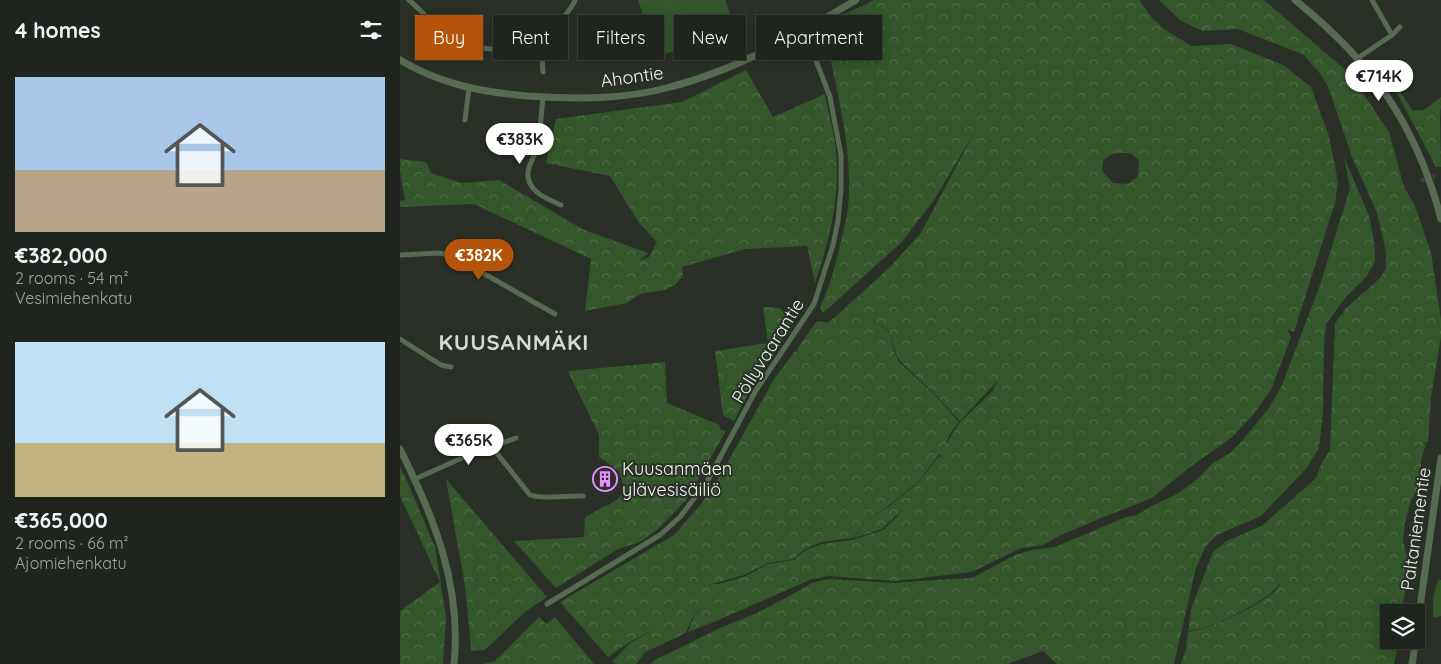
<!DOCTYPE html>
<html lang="en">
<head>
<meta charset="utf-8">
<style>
	:root { --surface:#20241e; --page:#282c27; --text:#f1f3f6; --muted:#a2a4a4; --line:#3d413c; --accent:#b45309 }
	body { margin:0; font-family:Quicksand,sans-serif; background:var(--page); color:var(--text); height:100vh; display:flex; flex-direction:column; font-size:19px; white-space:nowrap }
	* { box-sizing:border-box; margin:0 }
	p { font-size:16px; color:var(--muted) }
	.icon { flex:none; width:28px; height:28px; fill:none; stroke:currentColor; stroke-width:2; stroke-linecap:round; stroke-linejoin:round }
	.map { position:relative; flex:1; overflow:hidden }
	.drawer { display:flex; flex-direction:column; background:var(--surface); width:400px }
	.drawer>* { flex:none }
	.hud { position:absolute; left:15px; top:15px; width:475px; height:45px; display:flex; gap:10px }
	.buttons { position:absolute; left:980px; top:604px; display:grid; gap:10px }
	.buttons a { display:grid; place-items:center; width:45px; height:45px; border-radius:0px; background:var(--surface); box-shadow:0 2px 12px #0003,0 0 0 1px var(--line); font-size:25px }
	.price { position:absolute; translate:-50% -42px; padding:0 11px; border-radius:18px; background:#fff; color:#222; font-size:16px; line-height:32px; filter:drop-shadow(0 1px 2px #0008) }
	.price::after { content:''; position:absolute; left:50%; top:30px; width:15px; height:11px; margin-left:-8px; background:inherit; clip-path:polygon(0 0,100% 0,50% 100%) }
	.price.current { background:var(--accent); color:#fff }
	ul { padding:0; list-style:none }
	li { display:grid; align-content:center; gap:10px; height:265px; padding:0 15px }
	li span { display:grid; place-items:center; height:155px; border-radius:0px; color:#555 }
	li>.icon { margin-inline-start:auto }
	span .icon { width:90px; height:90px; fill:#fffc; stroke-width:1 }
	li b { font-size:21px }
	h2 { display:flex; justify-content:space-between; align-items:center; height:60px; padding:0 15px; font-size:21px }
	.pill { padding:0 18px; border-radius:0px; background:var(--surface); box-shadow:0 2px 12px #0003,0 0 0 1px var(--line); font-size:18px; line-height:45px }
	.pill.current { background:var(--accent); color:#fff }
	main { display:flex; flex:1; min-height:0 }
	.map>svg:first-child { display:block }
</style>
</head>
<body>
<main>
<section class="drawer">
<h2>4 homes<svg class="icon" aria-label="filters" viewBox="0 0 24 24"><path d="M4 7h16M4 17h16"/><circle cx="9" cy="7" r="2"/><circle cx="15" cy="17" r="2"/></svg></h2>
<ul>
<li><span style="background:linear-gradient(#a9c7e8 60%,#b9a48a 0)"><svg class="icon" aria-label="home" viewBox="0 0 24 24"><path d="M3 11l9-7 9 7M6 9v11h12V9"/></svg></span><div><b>€382,000</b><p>2 rooms · 54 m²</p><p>Vesimiehenkatu</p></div></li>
<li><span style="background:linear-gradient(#bfe0f5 65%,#c2b280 0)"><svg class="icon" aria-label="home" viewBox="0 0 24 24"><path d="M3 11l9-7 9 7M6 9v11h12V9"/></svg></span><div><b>€365,000</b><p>2 rooms · 66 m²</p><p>Ajomiehenkatu</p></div></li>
</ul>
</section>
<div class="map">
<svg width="1041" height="664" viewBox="0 0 1041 664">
	<defs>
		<pattern id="forest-crowns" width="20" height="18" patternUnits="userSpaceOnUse" patternTransform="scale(1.25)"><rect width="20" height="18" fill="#33562a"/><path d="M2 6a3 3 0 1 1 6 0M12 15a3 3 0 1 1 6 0" fill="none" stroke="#516f49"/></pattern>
	</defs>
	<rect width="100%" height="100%" fill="#2a3028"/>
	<g fill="#33562a">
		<path d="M238,0H325L336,31L256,57Z"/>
		<path d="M1039,580H1041V616L1033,618C1033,605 1032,592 1039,580Z"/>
	</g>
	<g fill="url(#forest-crowns)" fill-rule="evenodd">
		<path d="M473,0H637V5L638,0H739L753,19L765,30L792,46L831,44L883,65L911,87L929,136L938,182L935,203L894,332L887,329L891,337L871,390L853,415L831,438L790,467L752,498L696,520L659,536L643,545L621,548L572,572L495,581L429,576L412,579L314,622L288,632L297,608L286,632L278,637L245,652L236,664H216L213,661L229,644L254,629L228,643L208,657L160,602L274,535L302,503L321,474L374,379L396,350L399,363L397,349L416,322L421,321L427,323L434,318L489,268L521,233L574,133L534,200L501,243L423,313L420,307C429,289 434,270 439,250C442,236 446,222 448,209C453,159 441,109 431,61L439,51L431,37L435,34L438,29L469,12L438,28L435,22C444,10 462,9 473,0ZM718,153H730L739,160L738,176L728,184L713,183L702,171L703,161L710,155ZM461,312L489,331L495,351L500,361L537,396L560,421L599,379L592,390L596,388L560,422L545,446L550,434L559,422L537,397L499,362L494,351L489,332ZM539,454L543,458L539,456L520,481L492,504L465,522L454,538L482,529L501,511L497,517L483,530L452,540L422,544L406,550L394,560L368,564L344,577L319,584H312L344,575L368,563L393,559L405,549L421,542L453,538L465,522L492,503L520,480Z"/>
		<path d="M759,0H864L950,74L989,132L1004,187L1014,204L1031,252L1041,320V337L1031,397L1028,442L1022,444H1026L1021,460V467L1017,490L1011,500L1005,523L1003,541L1007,557V584L1001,612H989V640H999L994,664H781L786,649L788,632C812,628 852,609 872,594C876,590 879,586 882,582C880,583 874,590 870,594C849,609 814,627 788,631L791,609L813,552L825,542L863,525L916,478L922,462L930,450L935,324L941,314L942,316L944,310L979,279L986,269V252L977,213L952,157L929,89L922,76L904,55L838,29L803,31L781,21Z"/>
		<path d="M346,70L373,117L425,94C428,110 432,126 435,143C442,191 430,238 415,283L407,246L345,249L282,267L283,276L275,285L265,290L240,294L227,303L185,311L191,259L74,204L0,207V201L5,200L0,171V159L26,162L31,173L62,183L99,180L182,229L248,253L239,261L249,257L257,242L239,223L210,176L146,163L156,119L282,102Z"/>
		<path d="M999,90L1013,111L1024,110L1041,97L1040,119L1041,167H1036L997,93Z"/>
		<path d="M944,157L969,216L974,241L975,261L967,276L946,297L926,324L924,345L923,415L919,448L906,469L861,516L817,535L806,546L796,568L774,664H657L643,651L608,664H251L253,661L320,628L357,613L393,594L412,583L429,579L494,583L551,579L552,581V579L572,578L615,555L632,550L655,547L726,517L737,515L750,507L775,495L794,482L813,463L829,454L841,442L869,408L882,385L920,285L950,188Z"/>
		<path d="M363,307L380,308L393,321L352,386L334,421L323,415L315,351L368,343Z"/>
		<path d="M265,362L267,403L319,425L320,429L326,431L286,500L259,528L242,541L218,549L156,588L114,541L184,537L185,518C198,507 216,505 225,491L219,471L199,457V435L168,371Z"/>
		<path d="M0,467L7,481L35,547L46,617L43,664H0V611L40,582L0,496Z"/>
		<path d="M46,479L147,597L126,611L85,650L71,651L66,592Z"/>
		<path d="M139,617L146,624L155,617L194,664H83L95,661Z"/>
	</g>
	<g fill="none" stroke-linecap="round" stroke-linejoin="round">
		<path stroke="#3e443c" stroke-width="4" stroke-dasharray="4 2" stroke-linecap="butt" d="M1021,181L1035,176"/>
		<g stroke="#576b52" stroke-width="5">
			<path d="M9,0C24,13 42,34 60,42C76,49 119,54 136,47C144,43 172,9 175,0"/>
			<path d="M972,0L992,35"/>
			<path d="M138,46L142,57L143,72"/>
			<path d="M958,58L992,35L1000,27"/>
			<path d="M143,97C141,114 141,131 137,147C135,156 129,164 128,172C126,191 147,199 161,205"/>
			<path d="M65,120L69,88"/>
			<path d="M0,255L39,253L51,255L155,314"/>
			<path d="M0,339L41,365L51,367"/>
			<path d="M92,447L130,495C144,500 167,495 183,496"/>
			<path d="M15,479L71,454L116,438"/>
			<path d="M147,604L260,535L280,517L308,480L355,392L414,304L433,245L438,221L441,189V155L430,97L404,29"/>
		</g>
		<g stroke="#576b52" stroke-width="7">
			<path d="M895,0C971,61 1016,123 1041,219"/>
			<path d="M0,60C40,84 81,92 127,96C174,99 224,100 270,87C337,70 397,35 456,0"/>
			<path d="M0,449C34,517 62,586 54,664"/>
			<path d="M1016,635L1041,458"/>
			<path d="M1012,664L1016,640"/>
		</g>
	</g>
	<defs>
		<symbol id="building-ring" viewBox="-11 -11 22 22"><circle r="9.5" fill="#2a3028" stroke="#e88eff" stroke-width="1.5"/><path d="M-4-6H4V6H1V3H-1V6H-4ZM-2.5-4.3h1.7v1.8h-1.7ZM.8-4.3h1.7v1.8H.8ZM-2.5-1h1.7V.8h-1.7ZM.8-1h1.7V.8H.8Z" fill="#e88eff"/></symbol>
	</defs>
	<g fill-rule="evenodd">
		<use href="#building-ring" x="191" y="465" width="28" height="28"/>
	</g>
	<g text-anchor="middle" stroke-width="4" stroke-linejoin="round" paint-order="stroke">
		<g font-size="18" fill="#f0f4ef" stroke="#2a3028">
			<text transform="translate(232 77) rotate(-8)" y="6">Ahontie</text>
			<text transform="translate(368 351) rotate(-58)" y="6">Pöllyvaarantie</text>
			<text transform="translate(1016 529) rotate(-82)" y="6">Paltaniementie</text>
		</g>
		<g font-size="18" fill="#f0f4ef" stroke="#2a3028" text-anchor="start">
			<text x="222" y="475">Kuusanmäen<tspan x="222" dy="21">ylävesisäiliö</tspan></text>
		</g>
		<g font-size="22" font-weight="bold" letter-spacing="1" fill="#d3dbd1" stroke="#2a3028">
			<text x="114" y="350">KUUSANMÄKI</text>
		</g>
	</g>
</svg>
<div class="buttons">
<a><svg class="icon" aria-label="layers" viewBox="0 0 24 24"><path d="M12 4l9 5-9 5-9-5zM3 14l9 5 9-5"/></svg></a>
</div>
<b class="price" style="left:979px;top:102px">€714K</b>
<b class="price" style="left:120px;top:165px">€383K</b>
<b class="price current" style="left:79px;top:281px">€382K</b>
<b class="price" style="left:69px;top:466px">€365K</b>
<div class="hud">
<a class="pill current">Buy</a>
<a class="pill">Rent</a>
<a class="pill">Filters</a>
<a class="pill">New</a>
<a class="pill">Apartment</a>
</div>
</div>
</main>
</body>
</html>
